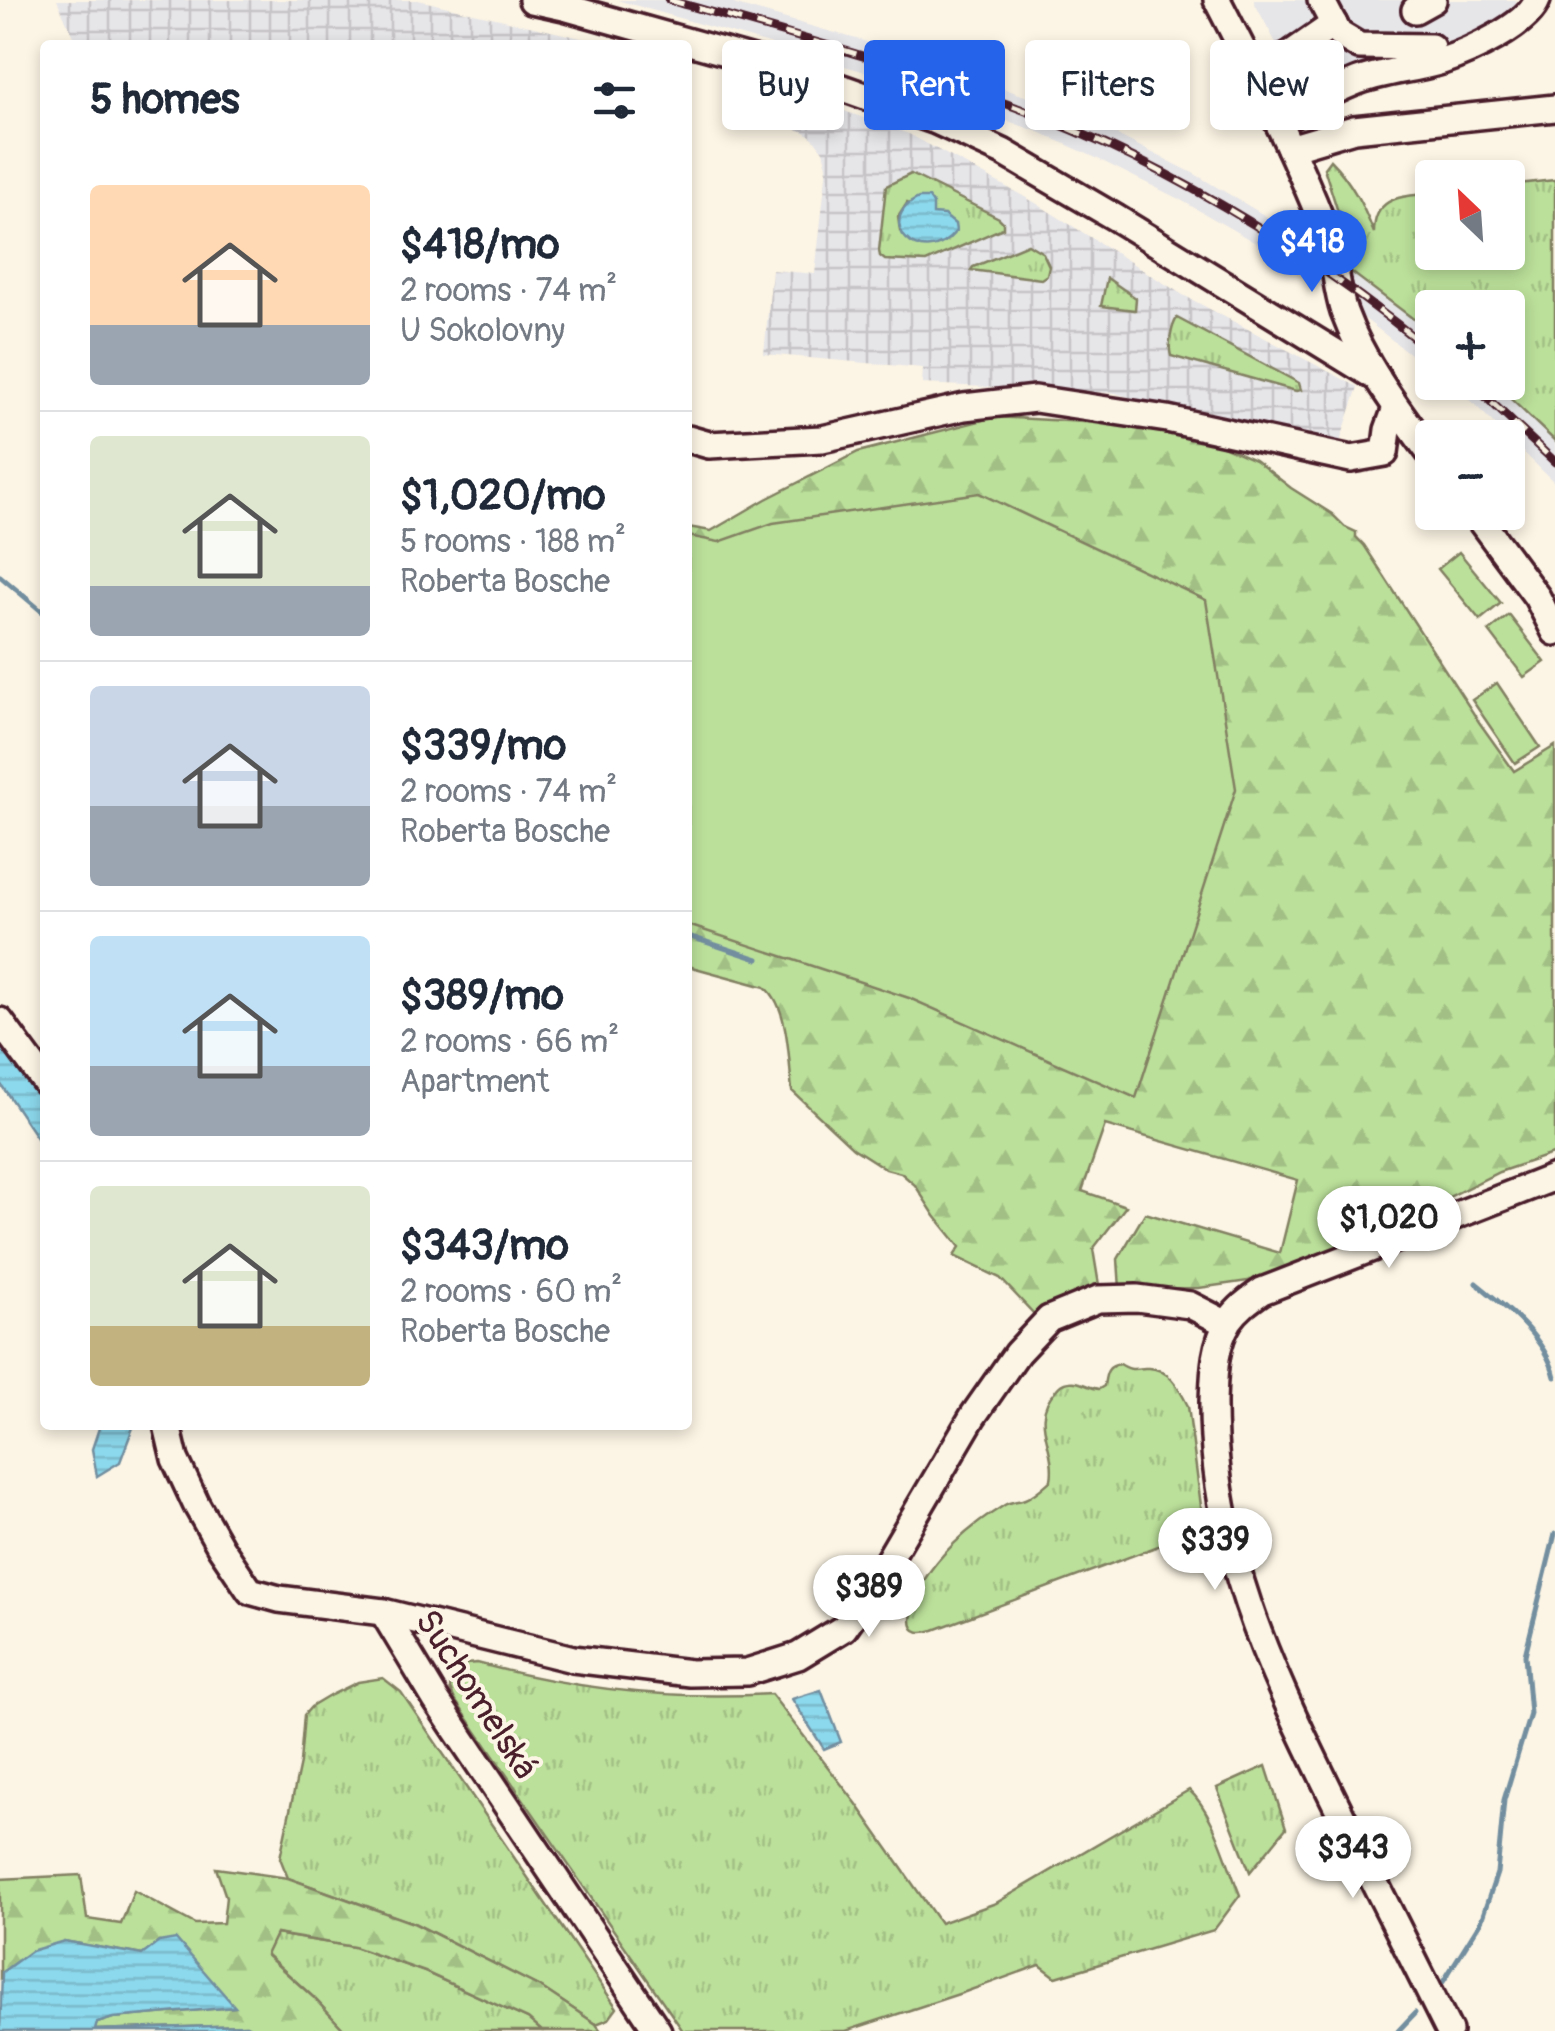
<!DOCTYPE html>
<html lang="en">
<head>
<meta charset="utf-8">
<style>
	:root { --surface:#fff; --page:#f6f6f7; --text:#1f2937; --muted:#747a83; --line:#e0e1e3; --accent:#2563eb }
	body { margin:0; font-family:Pangolin,sans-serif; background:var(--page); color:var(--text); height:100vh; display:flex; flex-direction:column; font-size:38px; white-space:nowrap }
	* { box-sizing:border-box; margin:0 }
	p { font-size:32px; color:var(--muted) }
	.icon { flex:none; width:55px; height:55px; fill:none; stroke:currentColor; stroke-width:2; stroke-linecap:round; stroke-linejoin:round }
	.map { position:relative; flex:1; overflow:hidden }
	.sheet { position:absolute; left:40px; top:40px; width:652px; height:1390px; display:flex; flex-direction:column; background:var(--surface); border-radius:10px; box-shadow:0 5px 15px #0003 }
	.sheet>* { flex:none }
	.banner { position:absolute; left:722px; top:40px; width:682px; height:90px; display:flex; gap:20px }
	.needle { width:65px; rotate:335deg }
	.controls { position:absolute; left:1415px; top:160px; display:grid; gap:20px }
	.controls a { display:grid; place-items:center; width:110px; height:110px; border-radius:10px; background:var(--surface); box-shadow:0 5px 15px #0003; font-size:50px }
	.price { position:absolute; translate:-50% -85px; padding:0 22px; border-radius:35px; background:#fff; color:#222; font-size:32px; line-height:65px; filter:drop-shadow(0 2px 5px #0008) }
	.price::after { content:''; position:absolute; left:50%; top:60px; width:30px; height:22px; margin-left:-15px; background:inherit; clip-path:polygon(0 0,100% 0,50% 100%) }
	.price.selected { background:var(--accent); color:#fff }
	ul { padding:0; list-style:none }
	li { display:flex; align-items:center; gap:30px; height:250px; padding:0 50px }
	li+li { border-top:2px solid var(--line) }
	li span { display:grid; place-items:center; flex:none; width:280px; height:200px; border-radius:10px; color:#555 }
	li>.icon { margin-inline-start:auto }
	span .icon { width:120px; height:120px; fill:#fffc; stroke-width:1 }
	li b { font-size:42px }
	h2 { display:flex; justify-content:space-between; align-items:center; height:120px; padding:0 50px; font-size:42px }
	.tag { padding:0 35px; border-radius:10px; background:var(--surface); box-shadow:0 5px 15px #0003; font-size:35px; line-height:90px }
	.tag.selected { background:var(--accent); color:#fff }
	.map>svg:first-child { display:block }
</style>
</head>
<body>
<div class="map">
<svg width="1555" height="2031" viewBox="0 0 1555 2031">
	<defs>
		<pattern id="industrial-grid" width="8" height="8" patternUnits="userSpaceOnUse" patternTransform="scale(2.5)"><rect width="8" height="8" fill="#e6e5e8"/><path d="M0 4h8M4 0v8" fill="none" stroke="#c7c4c7"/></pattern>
		<pattern id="grass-tufts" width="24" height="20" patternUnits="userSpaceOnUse" patternTransform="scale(2.5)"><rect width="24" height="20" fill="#bbe09a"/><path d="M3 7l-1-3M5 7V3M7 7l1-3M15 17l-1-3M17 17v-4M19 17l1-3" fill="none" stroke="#a2c085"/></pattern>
		<pattern id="forest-firs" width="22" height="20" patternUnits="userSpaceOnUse" patternTransform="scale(2.5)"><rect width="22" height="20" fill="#bbe09a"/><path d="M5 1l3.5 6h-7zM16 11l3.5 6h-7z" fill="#a2c085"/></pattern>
		<pattern id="water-rules" width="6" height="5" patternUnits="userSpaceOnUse" patternTransform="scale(2.5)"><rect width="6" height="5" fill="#8cd8ec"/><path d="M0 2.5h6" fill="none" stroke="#7ab9cb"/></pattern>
	</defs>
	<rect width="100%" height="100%" fill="#fcf5e5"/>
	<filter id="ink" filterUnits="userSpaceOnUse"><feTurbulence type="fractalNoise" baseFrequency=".01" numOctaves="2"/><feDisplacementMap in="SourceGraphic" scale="20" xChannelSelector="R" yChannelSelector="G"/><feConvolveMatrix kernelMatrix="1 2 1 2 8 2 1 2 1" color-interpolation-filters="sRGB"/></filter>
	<g filter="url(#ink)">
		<g fill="#e6e5e8">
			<path d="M617,0H788L733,4L902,52L1050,105L1105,129L1193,173L1269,218L1346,268L1432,333V371L1329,291L1254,242L1179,199L1092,156L1039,132L893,80Z"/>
			<path d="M1253,0H1515L1519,8L1434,54L1305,97Z"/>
			<path d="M1447,383H1494L1555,441V483L1473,403Z"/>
		</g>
		<g fill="url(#industrial-grid)">
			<path d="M57,0H418L611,45H77Z"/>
			<path d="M796,94L909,134L1034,202L1183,295L1358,387L1338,448L1228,426L1115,393L922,384L923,368L764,354L772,270L815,274L827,166L823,151L813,138L805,132L787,126Z"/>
		</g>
		<g fill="url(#grass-tufts)" stroke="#828062" stroke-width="2.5" fill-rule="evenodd">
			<path d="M1330,160C1351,181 1363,205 1374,233C1374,195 1403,197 1432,193V252H1508V185L1555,180V441L1494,383L1508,382V308H1432V333L1346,268V237L1324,168Z"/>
			<path d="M911,174L999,218L1003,222V228L926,262L885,260L880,256L879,251L886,186ZM907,203L933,214L900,231L898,217Z"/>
			<path d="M1028,244L1043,253L1049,266L1047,275L1041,279L971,270L973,267Z"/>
			<path d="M1107,278L1136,298L1135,310L1101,306Z"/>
			<path d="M1177,318L1299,383L1301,390L1296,391L1171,356C1168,346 1171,327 1177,318Z"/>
			<path d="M1120,1364C1131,1371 1133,1369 1145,1368C1168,1366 1179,1388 1188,1406L1204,1529L934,1630C924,1633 911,1635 911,1620C914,1572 966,1529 1003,1506C1010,1501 1018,1502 1025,1499C1035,1495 1043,1487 1051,1480C1057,1446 1028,1420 1056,1390C1060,1385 1062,1383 1069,1382C1080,1380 1088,1388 1099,1389L1104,1386C1106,1374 1106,1366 1120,1364Z"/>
			<path d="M477,1663C573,1689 672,1700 771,1694L856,1803L940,1923L996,1903L1189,1790C1214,1812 1227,1864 1240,1895L1214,1930L1056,1977L1040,1965L965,1992L846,2031H683L455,1700L450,1689L452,1673L466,1664Z"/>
			<path d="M383,1678L401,1692L617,2008L609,2019L596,2024L542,1988L414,1923L288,1878L280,1858L300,1763L304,1715L311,1707L331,1695L358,1682Z"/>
			<path d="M1266,1766L1286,1828L1250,1872L1217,1788Z"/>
			<path d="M275,1934L354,1947L425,1972L528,2019L542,2031H345L313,1997L266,1954Z"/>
		</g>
		<g fill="url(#forest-firs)" stroke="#828062" stroke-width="2.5">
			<path d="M995,417L1103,423L1203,437L1255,460L1291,488L1332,514L1345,527L1356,532V537L1364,545L1479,722L1514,771L1555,746V1153L1499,1172L1379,1232L1255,1280L1199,1288L1120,1289L1118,1259L1145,1213L1280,1253L1298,1180L1105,1125L1082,1191L1126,1206L1093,1249L1099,1285L1053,1304L1036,1316L1000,1278L954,1256L960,1247L935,1216L915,1185L901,1173L886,1169L853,1148L792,1091C789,1062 789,1006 765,987L688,966V527L711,531L766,499L858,452Z"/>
			<path d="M216,1868L288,1878L413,1923L542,1988L596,2024L601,2031H542L528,2019L425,1972L354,1947L276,1934L266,1955L313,1997L345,2031H258L246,2025L94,2030L97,2023L113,2018L234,2007L159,1942L143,1955L64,1941L0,1978V1879L81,1875L87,1919L121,1924L134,1891L195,1924L223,1923L226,1897Z"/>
		</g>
		<g fill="#bbe09a" stroke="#828062" stroke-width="2.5">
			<path d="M979,493L1206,600L1236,789L1136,1098L909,998L688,925V536L719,542L773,523Z"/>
			<path d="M1459,552L1501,603L1480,620L1438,569Z"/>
			<path d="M1509,615L1545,662L1524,677L1489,631Z"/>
			<path d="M1497,683L1540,747L1515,763L1472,700Z"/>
		</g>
		<g fill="url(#water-rules)" stroke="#728e9f" stroke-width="2.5">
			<path d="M919,198H929L933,204V214L944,215L955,224L956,231C921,275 871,219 919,198Z"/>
			<path d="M0,1045L45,1104V1150L0,1083Z"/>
			<path d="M100,1425H134L120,1462L97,1476L92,1449Z"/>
			<path d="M821,1690L841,1742L824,1749L792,1699Z"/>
			<path d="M176,1939L235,2007L113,2018L97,2023L95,2030L246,2025L258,2031H0L2,1972L31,1951L64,1941L142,1955L159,1942Z"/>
		</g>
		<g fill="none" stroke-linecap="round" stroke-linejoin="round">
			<g stroke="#728e9f" stroke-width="5">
				<path d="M0,576L45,614"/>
				<path d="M688,936L758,959"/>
				<path d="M1476,1283C1506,1307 1546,1338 1555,1377"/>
				<path d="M1443,1982L1481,1921L1497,1873L1504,1800L1530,1714L1525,1655L1555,1534"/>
				<path d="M1398,2031L1415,2013"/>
			</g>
			<defs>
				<g id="minor">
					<path d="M532,0L564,7L800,73L936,121L1003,152L1116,218L1377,378"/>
					<path d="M1217,0C1256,75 1294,151 1325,230C1336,256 1335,286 1344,312C1364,366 1399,411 1432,456"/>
					<path d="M1321,0L1339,34L1359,46L1431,47"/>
					<path d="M1415,10L1433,0"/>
					<path d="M1256,74L1292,53L1334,24"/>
					<path d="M1278,123C1302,108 1326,94 1353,83C1382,71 1413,70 1442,61C1469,52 1527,26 1537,0"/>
					<path d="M1290,148L1354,129L1555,108"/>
					<path d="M688,439L709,445L822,439L964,407L1035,399L1167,419L1351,459L1385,453L1388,430L1396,408"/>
					<path d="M1474,512L1537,597L1555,632"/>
					<path d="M0,1021L45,1082"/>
					<path d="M167,1425L175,1459L196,1504L221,1548L250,1591L279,1599L383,1612L573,1659L690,1673L747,1672L798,1656L844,1628L872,1588L973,1416L1017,1353L1049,1319L1098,1299L1137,1298L1190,1305L1227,1324"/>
					<path d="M383,1612L436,1700L658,2031"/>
					<path d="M1449,2031C1409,1951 1369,1872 1330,1792C1268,1666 1212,1545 1213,1402C1214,1375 1214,1345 1229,1321C1238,1308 1249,1300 1262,1291L1555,1177"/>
				</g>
			</defs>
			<use href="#minor" stroke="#4a1f2b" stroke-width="32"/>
			<use href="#minor" stroke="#fcf5e5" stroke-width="25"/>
			<defs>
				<g id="rail">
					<path d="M669,0C795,36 922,70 1044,118C1184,174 1316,257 1432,352"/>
					<path d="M1470,382L1555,462"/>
				</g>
			</defs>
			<use href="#rail" stroke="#4a1f2b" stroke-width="9"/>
			<use href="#rail" stroke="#fcf5e5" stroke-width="5" stroke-dasharray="15" stroke-linecap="butt"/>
		</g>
	</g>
	<g text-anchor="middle" stroke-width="8" stroke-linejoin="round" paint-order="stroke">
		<g font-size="35" fill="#4a1f2b" stroke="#fcf5e5">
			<text transform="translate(477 1694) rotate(57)" y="12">Suchomelská</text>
		</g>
	</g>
</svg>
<div class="controls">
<a><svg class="needle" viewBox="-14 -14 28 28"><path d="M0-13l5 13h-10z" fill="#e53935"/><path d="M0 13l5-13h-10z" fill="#747a83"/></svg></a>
<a>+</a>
<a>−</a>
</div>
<b class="price selected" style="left:1312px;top:295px">$418</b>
<b class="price" style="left:1389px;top:1271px">$1,020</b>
<b class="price" style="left:1215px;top:1593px">$339</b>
<b class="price" style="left:869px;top:1640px">$389</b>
<b class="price" style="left:1353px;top:1901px">$343</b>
<div class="banner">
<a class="tag">Buy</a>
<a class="tag selected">Rent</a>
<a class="tag">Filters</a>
<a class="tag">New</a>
</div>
<section class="sheet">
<h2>5 homes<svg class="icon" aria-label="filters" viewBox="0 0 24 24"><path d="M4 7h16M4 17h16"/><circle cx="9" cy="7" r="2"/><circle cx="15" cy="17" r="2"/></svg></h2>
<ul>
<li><span style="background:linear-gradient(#ffd9b3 70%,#9aa5b1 0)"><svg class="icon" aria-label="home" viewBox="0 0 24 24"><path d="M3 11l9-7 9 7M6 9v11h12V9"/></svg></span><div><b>$418/mo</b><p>2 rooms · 74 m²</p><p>U Sokolovny</p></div></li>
<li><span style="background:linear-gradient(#dfe7d0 75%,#9aa5b1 0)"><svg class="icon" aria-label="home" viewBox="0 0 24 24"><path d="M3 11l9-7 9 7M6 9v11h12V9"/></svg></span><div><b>$1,020/mo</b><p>5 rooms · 188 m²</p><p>Roberta Bosche</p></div></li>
<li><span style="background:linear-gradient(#c9d6e8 60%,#9aa5b1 0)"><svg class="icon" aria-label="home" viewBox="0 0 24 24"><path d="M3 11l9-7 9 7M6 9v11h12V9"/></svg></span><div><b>$339/mo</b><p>2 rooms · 74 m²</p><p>Roberta Bosche</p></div></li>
<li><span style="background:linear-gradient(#bfe0f5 65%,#9aa5b1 0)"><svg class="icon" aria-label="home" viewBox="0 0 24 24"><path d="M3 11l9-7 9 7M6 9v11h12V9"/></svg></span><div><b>$389/mo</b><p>2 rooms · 66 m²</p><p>Apartment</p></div></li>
<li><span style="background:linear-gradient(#dfe7d0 70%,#c2b280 0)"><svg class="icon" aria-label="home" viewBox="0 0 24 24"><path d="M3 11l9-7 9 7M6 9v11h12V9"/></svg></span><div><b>$343/mo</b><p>2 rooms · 60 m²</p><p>Roberta Bosche</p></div></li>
</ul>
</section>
</div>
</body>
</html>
